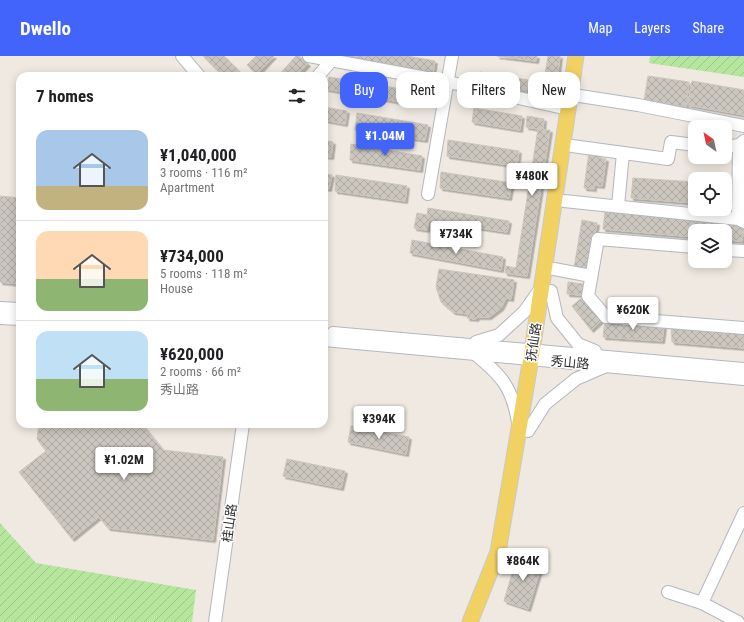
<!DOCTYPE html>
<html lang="en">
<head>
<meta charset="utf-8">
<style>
	:root { --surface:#fff; --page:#f2f2f2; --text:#202124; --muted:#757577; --line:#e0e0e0; --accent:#4264fb }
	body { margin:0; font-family:"Roboto Condensed","Noto Sans SC",sans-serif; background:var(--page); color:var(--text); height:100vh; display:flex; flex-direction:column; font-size:15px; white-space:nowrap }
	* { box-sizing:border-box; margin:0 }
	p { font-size:13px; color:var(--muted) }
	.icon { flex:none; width:22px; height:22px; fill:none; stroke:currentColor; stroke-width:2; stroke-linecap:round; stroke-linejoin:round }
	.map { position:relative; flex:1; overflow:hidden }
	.drawer { position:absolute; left:16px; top:16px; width:312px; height:356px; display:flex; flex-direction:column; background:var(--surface); border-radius:12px; box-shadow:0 2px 10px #0003 }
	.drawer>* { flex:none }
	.guide { position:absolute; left:340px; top:16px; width:344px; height:36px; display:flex; gap:8px }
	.needle { width:26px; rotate:327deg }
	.tools { position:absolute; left:688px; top:64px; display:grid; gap:8px }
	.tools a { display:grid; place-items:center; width:44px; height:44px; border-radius:8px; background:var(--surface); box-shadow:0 2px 10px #0003; font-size:20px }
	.price { position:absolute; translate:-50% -34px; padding:0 9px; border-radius:4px; background:#fff; color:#222; font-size:13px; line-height:26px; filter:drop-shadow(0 1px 2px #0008) }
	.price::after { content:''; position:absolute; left:50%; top:24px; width:12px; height:9px; margin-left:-6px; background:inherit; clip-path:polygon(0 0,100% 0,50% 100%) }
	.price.active { background:var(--accent); color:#fff }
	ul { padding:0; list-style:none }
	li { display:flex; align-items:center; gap:12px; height:100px; padding:0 20px }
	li+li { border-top:1px solid var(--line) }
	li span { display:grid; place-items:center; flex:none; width:112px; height:80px; border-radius:12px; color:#555 }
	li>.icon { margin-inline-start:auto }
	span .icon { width:48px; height:48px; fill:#fffc; stroke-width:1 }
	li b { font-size:17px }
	h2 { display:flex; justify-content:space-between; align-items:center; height:48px; padding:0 20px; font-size:17px }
	.tag { padding:0 14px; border-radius:12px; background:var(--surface); box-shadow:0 2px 10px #0003; font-size:14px; line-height:36px }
	.tag.active { background:var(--accent); color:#fff }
	header { display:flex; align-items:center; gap:24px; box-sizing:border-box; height:56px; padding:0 20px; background:var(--accent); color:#fff }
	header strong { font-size:19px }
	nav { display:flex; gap:22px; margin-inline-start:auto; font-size:14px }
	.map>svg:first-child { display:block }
</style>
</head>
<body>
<header>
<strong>Dwello</strong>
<nav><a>Map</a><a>Layers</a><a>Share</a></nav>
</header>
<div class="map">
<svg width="744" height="566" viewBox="0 0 744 566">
	<defs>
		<pattern id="garden-furrows" width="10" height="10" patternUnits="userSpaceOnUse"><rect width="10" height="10" fill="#b6e59e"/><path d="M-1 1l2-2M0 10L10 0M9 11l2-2" fill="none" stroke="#9dc588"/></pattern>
		<pattern id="building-cross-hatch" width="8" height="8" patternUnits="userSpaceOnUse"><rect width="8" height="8" fill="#cbc7bf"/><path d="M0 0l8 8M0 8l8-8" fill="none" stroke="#afaba4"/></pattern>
		<filter id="shadow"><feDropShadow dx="2.5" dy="2.5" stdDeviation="0" flood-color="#0004"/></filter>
	</defs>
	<rect width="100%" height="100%" fill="#efe9e1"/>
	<g fill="url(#garden-furrows)">
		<path d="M650,0H744V21L649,7Z"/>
		<path d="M0,467L36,507L196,534L192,566H0Z"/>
	</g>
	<g fill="url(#building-cross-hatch)" stroke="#cbc5ba" filter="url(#shadow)">
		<path d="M203,0H224L244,20H223Z"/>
		<path d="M256,0H274L257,18L247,9Z"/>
		<path d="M296,0H299L308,8L296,20H278Z"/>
		<path d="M348,0H407L435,5L433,17L347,3Z"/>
		<path d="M497,0H537L536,5Z"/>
		<path d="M548,0H560L555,39L532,36L534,23L544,24Z"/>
		<path d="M480,16L528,24L526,37L478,29Z"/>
		<path d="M648,20L689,26L686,51L644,45Z"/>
		<path d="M329,21L414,35L412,48L326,33Z"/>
		<path d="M692,25L744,34V59L688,49Z"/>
		<path d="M324,51L347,55L345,68L324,64Z"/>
		<path d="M474,52L522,60L520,74L472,66Z"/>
		<path d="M357,57L428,69L425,84L355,74Z"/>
		<path d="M527,60L544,63L543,74H550L527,220L505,217L506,210L516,212L538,73L526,71Z"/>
		<path d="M324,84L333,86L331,101L324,100Z"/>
		<path d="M448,84L519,95L517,110L447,100Z"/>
		<path d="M351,88L422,100L420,114L350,104Z"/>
		<path d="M589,96L599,97L598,102L606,103L602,130L594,129V133L584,132Z"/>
		<path d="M441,116L512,127L509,142L440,132Z"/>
		<path d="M324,118L332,119L329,133L324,132Z"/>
		<path d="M336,119L407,130L405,145L335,135Z"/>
		<path d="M633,122L695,126V147L631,142Z"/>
		<path d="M725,128L737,129L736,150L725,149Z"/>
		<path d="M0,140L20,142V228L0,226Z"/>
		<path d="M428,152L509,165L507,176L429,164L427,174L414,172L417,157L427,159Z"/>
		<path d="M605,156L744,168L742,185L725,184V175H695V181L603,173Z"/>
		<path d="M582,164L597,167L588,215L574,212Z"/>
		<path d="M412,184L503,201L501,214L410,197Z"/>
		<path d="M439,213L514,224L511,243L506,242L501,252L489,261H477L476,263L467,262L468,258L453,256L441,246L436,231Z"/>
		<path d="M568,226L583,228L582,239L567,238Z"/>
		<path d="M583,241L602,264L591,274L572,250Z"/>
		<path d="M605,264L664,270L662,285L603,281Z"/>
		<path d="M671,270L744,278V292L672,286Z"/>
		<path d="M39,368H142L163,394L223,401L213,484L108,472L99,461L72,483L19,416L46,395L37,383Z"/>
		<path d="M351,370L409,381L406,398L348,386Z"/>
		<path d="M287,403L345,415L341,432L283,420Z"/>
		<path d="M517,500L542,507L528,553L504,545Z"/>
	</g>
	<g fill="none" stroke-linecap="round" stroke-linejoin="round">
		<defs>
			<g id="minor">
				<path d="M182,0L199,20"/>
				<path d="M309,0L448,26L568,53"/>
				<path d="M318,20L332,4V0"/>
				<path d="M580,40L638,49L744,70"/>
				<path d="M572,90L668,103L671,86L695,89"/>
				<path d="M725,91L739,89L744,85"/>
				<path d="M428,138L452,0"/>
				<path d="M564,145L738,163L744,166"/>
				<path d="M618,150L623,97"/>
				<path d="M738,163L739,89"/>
				<path d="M695,191L598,183L588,240L606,261L744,272"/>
				<path d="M725,194L744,195"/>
				<path d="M554,213L591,220"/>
				<path d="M551,235L557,262L578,288L595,295"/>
				<path d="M0,252L20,253"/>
				<path d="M0,262L20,263"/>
				<path d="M333,277L744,313"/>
				<path d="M324,284L744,323"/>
				<path d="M476,286L499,279L524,256L541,232"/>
				<path d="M474,297C502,320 512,331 518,366"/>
				<path d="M528,375L545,348L576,323L606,310"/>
				<path d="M668,536L702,547L738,566"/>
				<path d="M702,547L744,457"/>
				<path d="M215,566L243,368"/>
			</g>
			<path id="major" d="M470,566L498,496L531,302L576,0"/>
		</defs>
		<use href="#minor" stroke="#b4b7c1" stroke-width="14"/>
		<use href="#major" stroke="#c9c9c9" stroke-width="17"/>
		<use href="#minor" stroke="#fff" stroke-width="12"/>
		<use href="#major" stroke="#f2d163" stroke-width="15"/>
	</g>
	<g text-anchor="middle" stroke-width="3" stroke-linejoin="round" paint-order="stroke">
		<g font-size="13" fill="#2e2e2e" stroke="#fff">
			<text transform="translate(533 286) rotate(-81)" y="5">抚仙路</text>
			<text transform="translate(570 306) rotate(5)" y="5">秀山路</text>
			<text transform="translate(229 467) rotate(-82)" y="5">桂山路</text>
		</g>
	</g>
</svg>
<div class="tools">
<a><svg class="needle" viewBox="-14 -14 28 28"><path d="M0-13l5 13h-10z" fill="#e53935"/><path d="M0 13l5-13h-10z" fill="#757577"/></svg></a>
<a><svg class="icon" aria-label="locate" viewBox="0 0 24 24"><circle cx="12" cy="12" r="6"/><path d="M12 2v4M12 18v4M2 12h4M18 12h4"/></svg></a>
<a><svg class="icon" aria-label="layers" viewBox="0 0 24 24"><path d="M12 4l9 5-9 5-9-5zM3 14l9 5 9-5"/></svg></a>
</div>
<b class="price active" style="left:385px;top:101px">¥1.04M</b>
<b class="price" style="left:532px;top:141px">¥480K</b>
<b class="price" style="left:456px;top:199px">¥734K</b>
<b class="price" style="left:633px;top:275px">¥620K</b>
<b class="price" style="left:379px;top:384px">¥394K</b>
<b class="price" style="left:124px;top:425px">¥1.02M</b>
<b class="price" style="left:523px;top:526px">¥864K</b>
<div class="guide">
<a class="tag active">Buy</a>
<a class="tag">Rent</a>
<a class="tag">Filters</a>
<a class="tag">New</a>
</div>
<section class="drawer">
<h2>7 homes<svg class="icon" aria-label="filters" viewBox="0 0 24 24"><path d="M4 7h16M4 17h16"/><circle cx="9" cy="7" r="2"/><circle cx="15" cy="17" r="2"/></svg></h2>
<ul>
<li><span style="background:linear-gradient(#a9c7e8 70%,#c2b280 0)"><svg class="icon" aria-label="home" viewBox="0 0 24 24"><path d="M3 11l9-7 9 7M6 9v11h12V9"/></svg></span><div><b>¥1,040,000</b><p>3 rooms · 116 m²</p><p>Apartment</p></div></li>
<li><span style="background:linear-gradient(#ffd9b3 60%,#8fb573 0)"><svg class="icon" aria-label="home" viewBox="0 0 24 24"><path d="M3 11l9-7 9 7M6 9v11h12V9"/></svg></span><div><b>¥734,000</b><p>5 rooms · 118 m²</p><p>House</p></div></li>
<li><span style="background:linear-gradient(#bfe0f5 60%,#8fb573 0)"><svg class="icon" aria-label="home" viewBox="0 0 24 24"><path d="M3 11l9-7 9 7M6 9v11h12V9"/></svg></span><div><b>¥620,000</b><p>2 rooms · 66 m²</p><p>秀山路</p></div></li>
</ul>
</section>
</div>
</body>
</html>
